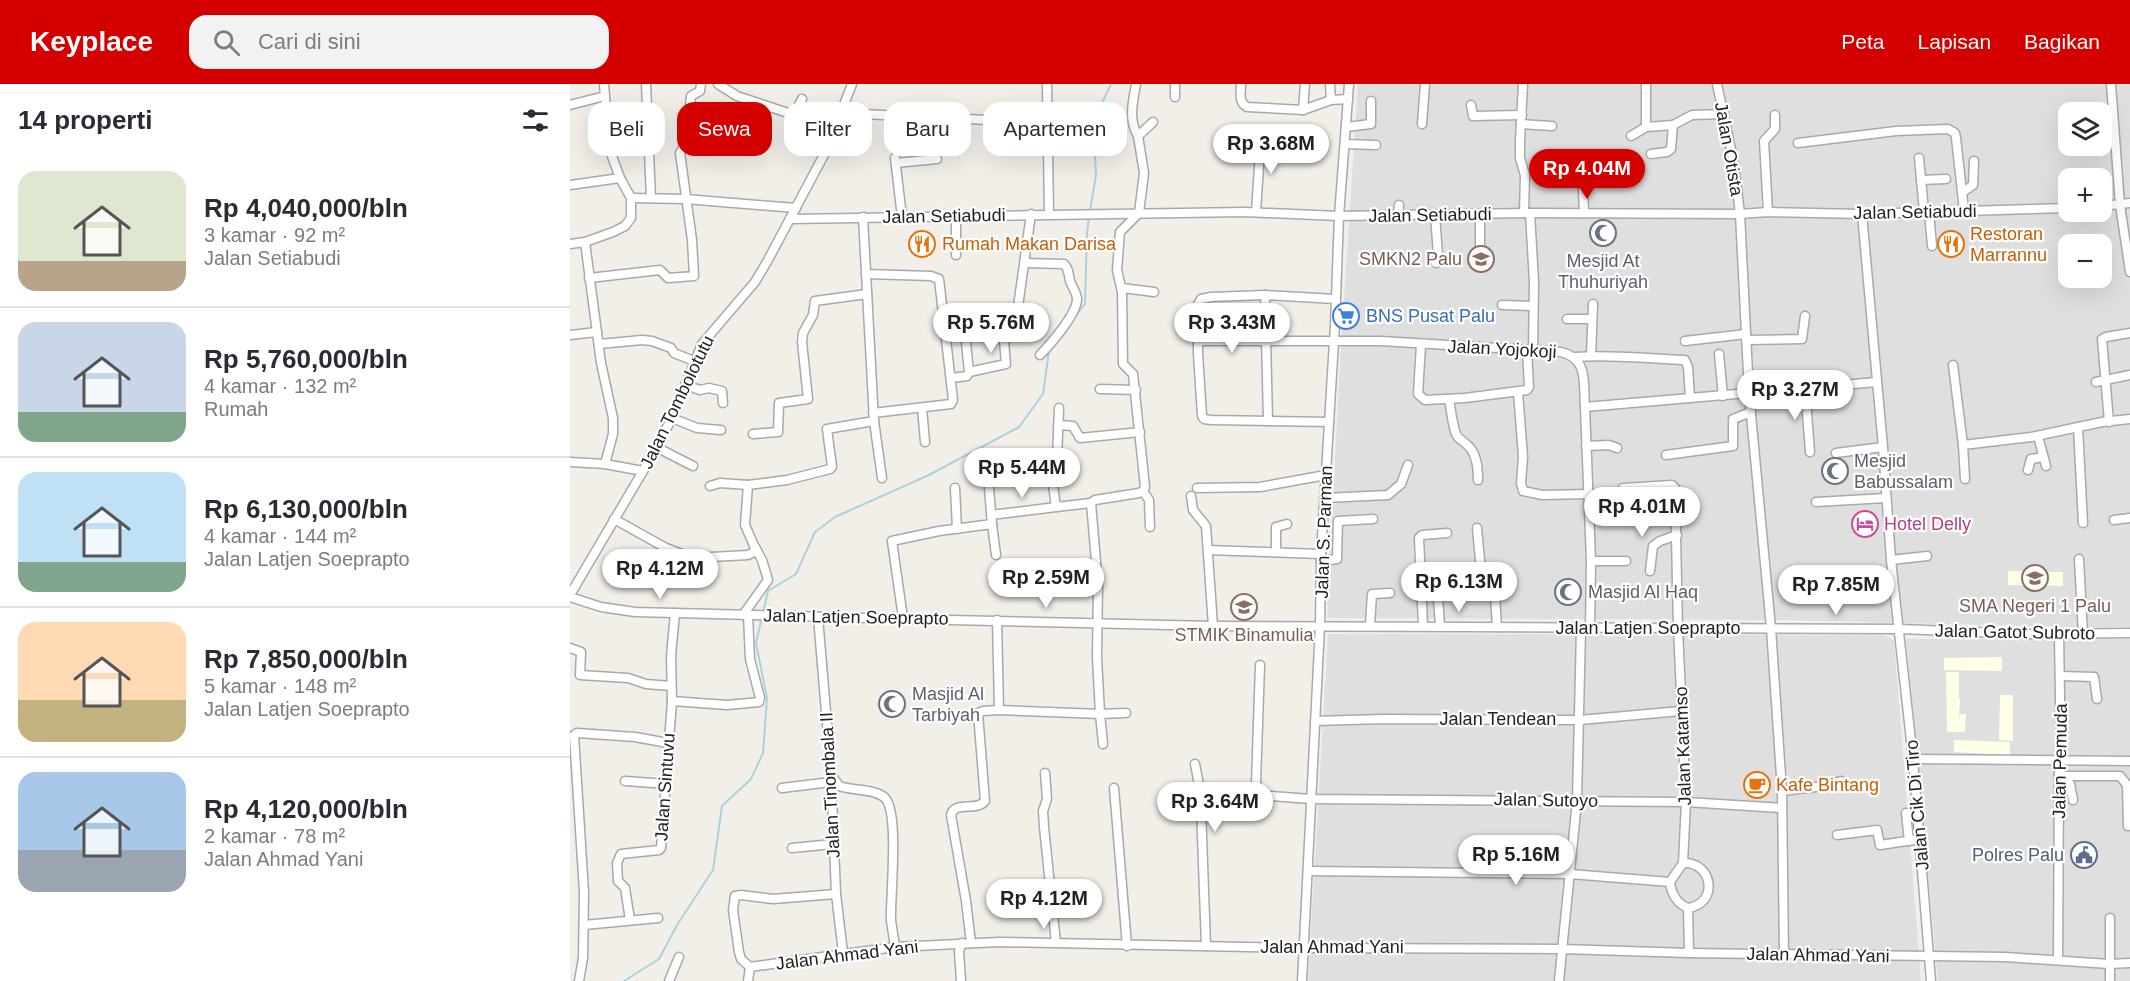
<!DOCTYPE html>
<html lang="id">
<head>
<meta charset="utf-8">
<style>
	:root { --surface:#fff; --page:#f2f2f3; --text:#2b2b33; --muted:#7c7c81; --line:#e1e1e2; --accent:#d40000 }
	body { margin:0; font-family:Arial,sans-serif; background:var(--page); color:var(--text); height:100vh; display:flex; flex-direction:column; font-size:22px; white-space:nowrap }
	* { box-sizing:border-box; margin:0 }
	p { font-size:20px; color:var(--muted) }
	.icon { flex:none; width:33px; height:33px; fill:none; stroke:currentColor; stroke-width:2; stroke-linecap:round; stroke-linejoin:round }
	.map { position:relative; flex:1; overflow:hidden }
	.details { display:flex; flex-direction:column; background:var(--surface); width:570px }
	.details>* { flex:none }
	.hud { position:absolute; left:18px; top:18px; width:570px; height:54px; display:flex; gap:12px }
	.controls { position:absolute; left:1488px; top:18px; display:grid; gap:12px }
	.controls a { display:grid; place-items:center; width:54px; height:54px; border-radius:12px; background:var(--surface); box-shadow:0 6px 24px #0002; font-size:30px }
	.price { position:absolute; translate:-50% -51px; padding:0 14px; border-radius:21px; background:#fff; color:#222; font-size:20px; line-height:39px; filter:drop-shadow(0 2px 3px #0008) }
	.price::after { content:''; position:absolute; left:50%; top:36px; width:18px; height:14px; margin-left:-9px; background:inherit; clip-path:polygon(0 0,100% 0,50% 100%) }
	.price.on { background:var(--accent); color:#fff }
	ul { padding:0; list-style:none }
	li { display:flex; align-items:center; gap:18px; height:150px; padding:0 18px }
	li+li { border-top:2px solid var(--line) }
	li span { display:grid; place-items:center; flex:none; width:168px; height:120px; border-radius:18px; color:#555 }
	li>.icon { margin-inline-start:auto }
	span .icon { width:72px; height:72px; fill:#fffc; stroke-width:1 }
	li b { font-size:26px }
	h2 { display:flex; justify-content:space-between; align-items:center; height:72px; padding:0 18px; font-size:26px }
	.pill { padding:0 21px; border-radius:18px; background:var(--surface); box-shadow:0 6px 24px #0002; font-size:21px; line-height:54px }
	.pill.on { background:var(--accent); color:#fff }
	header { display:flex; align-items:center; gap:36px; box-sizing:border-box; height:84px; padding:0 30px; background:var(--accent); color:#fff }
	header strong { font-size:28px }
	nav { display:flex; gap:33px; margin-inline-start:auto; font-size:21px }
	.search { width:420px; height:54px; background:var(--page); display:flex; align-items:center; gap:15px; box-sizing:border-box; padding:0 21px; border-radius:18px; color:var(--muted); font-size:22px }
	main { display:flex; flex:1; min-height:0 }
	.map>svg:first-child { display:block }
</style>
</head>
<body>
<header>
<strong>Keyplace</strong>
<div class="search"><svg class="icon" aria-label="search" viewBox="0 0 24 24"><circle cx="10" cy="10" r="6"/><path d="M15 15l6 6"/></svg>Cari di sini</div>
<nav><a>Peta</a><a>Lapisan</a><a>Bagikan</a></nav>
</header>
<main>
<section class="details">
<h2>14 properti<svg class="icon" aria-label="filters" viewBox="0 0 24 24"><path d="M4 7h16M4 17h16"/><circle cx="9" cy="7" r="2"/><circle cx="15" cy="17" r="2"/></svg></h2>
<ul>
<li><span style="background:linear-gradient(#dfe7d0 75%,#b9a48a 0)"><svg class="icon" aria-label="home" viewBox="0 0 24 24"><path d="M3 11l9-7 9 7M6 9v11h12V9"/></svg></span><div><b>Rp 4,040,000/bln</b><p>3 kamar · 92 m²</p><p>Jalan Setiabudi</p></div></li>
<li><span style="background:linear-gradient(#c9d6e8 75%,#7fa58c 0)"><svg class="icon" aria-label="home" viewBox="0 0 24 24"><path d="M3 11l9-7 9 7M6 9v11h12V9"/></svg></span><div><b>Rp 5,760,000/bln</b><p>4 kamar · 132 m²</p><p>Rumah</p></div></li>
<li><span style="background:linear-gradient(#bfe0f5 75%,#7fa58c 0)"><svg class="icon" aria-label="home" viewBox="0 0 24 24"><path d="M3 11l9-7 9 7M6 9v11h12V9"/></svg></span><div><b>Rp 6,130,000/bln</b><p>4 kamar · 144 m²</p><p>Jalan Latjen Soeprapto</p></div></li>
<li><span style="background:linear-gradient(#ffd9b3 65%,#c2b280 0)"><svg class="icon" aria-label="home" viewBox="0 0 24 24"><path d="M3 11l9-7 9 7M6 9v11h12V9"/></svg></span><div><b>Rp 7,850,000/bln</b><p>5 kamar · 148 m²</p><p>Jalan Latjen Soeprapto</p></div></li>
<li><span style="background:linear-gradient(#a9c7e8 65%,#9aa5b1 0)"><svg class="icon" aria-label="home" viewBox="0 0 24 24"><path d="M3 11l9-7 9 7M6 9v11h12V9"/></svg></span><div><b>Rp 4,120,000/bln</b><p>2 kamar · 78 m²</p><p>Jalan Ahmad Yani</p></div></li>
</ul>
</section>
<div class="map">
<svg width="1560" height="897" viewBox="0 0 1560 897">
	<rect width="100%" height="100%" fill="#f2efe9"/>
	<g fill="#e0dfdf" fill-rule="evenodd">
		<path d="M788,0H1560V543H1498L1221,536L757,534L770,278ZM1498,28H1532V62H1498ZM1498,94H1532V128H1498ZM1498,160H1532V194H1498Z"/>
		<path d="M758,550L1313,551L1324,556L1351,897H738Z"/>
		<path d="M1336,555H1560V897H1368Z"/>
	</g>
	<g fill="#ffffe5">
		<path d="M1438,487L1493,488V502L1438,501Z"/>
		<path d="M1432,573V587L1374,586V574Z"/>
		<path d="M1376,588H1389V614H1386H1390L1389,636L1390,630H1396L1395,648H1377Z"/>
		<path d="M1430,611H1443V657L1429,656Z"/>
		<path d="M1384,656L1440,658V671L1384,668Z"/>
	</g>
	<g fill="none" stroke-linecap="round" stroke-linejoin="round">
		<g stroke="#aad3df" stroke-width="2">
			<path d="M520,127L526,91L523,38L541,0"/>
			<path d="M504,234L515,220L517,149L519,133"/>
			<path d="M54,897L89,875L107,841L143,786L152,722L181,695L193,669L197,614L186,559L198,507L226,490L245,448L265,433L359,391L449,343L473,310L479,267"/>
		</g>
		<defs>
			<g id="minor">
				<path d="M76,0L81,114"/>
				<path d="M148,0L167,12L224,31L232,15"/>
				<path d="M477,0L479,130"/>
				<path d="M566,0C563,17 558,36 568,52"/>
				<path d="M671,0C671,9 668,18 677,23L733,26L761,16L778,15"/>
				<path d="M760,0L761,16"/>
				<path d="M953,0L950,57V74L955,91L954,129"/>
				<path d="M1147,0L1164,80L1170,130L1179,309L1201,544L1212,707L1214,871"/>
				<path d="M1541,0L1550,121L1560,188"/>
				<path d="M605,13V0"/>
				<path d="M0,21L35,12"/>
				<path d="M901,21L903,32L952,31"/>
				<path d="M733,26L735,0"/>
				<path d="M272,29L478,39"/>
				<path d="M852,40L855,0"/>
				<path d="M951,40L982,42"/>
				<path d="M776,43L801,40V17"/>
				<path d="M1076,43V0"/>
				<path d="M1061,52L1076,43L1103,41"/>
				<path d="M1228,59L1326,47L1378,45L1385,49L1386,54L1394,126"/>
				<path d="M775,60L806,61"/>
				<path d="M1081,70L1097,68L1101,65L1103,41L1122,31L1154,30"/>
				<path d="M325,74L332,133"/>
				<path d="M1349,74L1354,127"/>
				<path d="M326,79L367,75"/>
				<path d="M1012,79L1014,129"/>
				<path d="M1351,96L1376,95"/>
				<path d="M0,101L50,94"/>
				<path d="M1393,108L1403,101L1404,77"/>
				<path d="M61,114L115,115L226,124"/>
				<path d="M1532,122L1560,119"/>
				<path d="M1359,127L1362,162"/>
				<path d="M686,128L691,52"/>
				<path d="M1198,128L1194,57L1205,45V31"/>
				<path d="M960,129L964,198L963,266"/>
				<path d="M828,130L829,121"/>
				<path d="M1292,130L1313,363L1321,476L1343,675L1361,897"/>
				<path d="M865,131L868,171L866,179"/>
				<path d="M220,135L675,128L769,132L960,129L1170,130L1198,128L1292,130L1498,124"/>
				<path d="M15,158L31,279L43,334V350L35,380"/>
				<path d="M0,160L15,158L43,148L55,142L61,134V114L50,94L39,64L34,0"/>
				<path d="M910,163V130"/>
				<path d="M386,171V131"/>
				<path d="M455,179L494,180C500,186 498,190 500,197C502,203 507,209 507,215C507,230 480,261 470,271"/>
				<path d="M296,190L361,192L369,195L383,316L381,320L303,329"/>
				<path d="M19,194L90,186L98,194L124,192L122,156L110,69L113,64L125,59L119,30L121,12L130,7L131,0"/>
				<path d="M552,204L584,208"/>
				<path d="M695,211L641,213L631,215L628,220V270L632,332L634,335L641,336L759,338"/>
				<path d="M932,221L963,222"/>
				<path d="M997,235H1021"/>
				<path d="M0,251L27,248"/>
				<path d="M1176,256L1232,255L1235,232"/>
				<path d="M629,257H811L991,268C1019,275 1013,299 1015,323L1307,298"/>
				<path d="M1115,257L1176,250"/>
				<path d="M29,260L72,256L82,257L101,264L104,269L124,277"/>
				<path d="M851,261L848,310L855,316L895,314L957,306L959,303L957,266"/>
				<path d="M1149,270L1153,312"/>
				<path d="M1021,272L1023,220"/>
				<path d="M1005,273C1042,270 1078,275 1115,276L1118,283L1120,314"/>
				<path d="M1383,281L1393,361L1461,353L1532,338L1560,335"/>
				<path d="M399,288L436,280L433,246"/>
				<path d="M381,294L397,292L399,288L395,249C408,246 436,250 445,244L461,130"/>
				<path d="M1526,298L1560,291"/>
				<path d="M115,301L130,306L139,304L152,307L153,319"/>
				<path d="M1235,304L1240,368"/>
				<path d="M530,305L566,306"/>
				<path d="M948,308L953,373L951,399L953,407L972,411L1018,410"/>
				<path d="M879,315C881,326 882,339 886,350C888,355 892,356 896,360C907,368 908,384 908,396"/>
				<path d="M1015,323L1021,477L1020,545"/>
				<path d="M352,324L355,358"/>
				<path d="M102,334L127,344L151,346"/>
				<path d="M304,337L312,394"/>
				<path d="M698,337L695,211L765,215"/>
				<path d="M1539,338L1532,255L1536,253L1560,249"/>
				<path d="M488,341L503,342L510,354L570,348"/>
				<path d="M1508,343L1513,439"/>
				<path d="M183,350L208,348L209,319L238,315L232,258L233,249L243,231L245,217L297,210"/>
				<path d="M1468,352L1476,382"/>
				<path d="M1393,361L1395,395"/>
				<path d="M1016,362L1039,361L1047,364"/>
				<path d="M86,363L123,382"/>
				<path d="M1266,369L1313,363"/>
				<path d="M1096,371L1163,362V335L1181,328"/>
				<path d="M0,378L35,380L73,387"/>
				<path d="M480,379L486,423L521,419"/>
				<path d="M1458,386L1461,375L1473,373"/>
				<path d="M140,402L150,399L178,401"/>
				<path d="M385,404L387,445"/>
				<path d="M627,404L690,403L756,391"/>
				<path d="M1053,404L1102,401L1105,404L1108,545L1116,718L1113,779L1100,798"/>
				<path d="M573,407L579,416L580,443"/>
				<path d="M621,412L623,426L636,442L643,542"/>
				<path d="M754,414L818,411L831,400L838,381"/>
				<path d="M1246,418L1316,414"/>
				<path d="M421,431L486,423"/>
				<path d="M44,435L96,464L122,474L178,471L184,468L185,464L175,441L178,401L217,396L260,385L262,383L257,345L304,337L293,133"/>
				<path d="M1544,436L1560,434"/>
				<path d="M422,440L426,471"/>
				<path d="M907,444L911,487L921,492L924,496L927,543"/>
				<path d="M638,466L751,470"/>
				<path d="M706,468V443L717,440"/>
				<path d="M1509,475L1513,550"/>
				<path d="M1321,476L1357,472"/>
				<path d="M751,477L767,475L768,437L803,435"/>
				<path d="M1021,477H1056"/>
				<path d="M1080,487L1083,462L1090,457L1107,451"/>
				<path d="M0,511L73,387L102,334L132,260L185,198L198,176L256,67L282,0"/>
				<path d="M0,513L31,523L65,528C258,534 450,537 643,542L1330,545L1458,550L1560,549"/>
				<path d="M173,531L198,496L192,476L185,463"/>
				<path d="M248,533L261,687L266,810L273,869"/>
				<path d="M333,534L322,457L369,447L422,440L418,392L422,389L480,379L487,376L489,324"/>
				<path d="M427,536L429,626"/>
				<path d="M800,541L802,510L820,509"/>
				<path d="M853,542L849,454L852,451L877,449"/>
				<path d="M870,542L866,487L888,484"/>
				<path d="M0,564L11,568L10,591L58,594L76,600L101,602"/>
				<path d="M690,581L686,699L692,715"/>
				<path d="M1491,592L1524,593L1527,615"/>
				<path d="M102,617L157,621L189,618L190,614L180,575L178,531"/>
				<path d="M745,637L812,635L1010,636L1111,627"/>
				<path d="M533,660L530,630L556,629"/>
				<path d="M1343,675L1560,677"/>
				<path d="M625,680L630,706L641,720"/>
				<path d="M475,689L477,715L473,727L474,743L486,859"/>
				<path d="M1493,691L1500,700L1503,716"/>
				<path d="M1494,692H1550L1557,701L1558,742"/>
				<path d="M263,693L269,702C283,707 302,704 314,713C330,725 320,813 321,836C322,845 324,854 325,863"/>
				<path d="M55,697L97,700"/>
				<path d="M212,704L261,698"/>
				<path d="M544,704L557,862"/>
				<path d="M1212,707L1254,702L1271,697"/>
				<path d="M1336,729L1339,757"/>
				<path d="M1267,751L1307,746L1310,761L1350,755"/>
				<path d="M222,764L263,760"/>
				<path d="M1113,779C1142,777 1150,819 1118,824"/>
				<path d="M738,787L1000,790L1100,798C1101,809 1107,820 1118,824L1119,869"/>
				<path d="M1540,834V897"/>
				<path d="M60,836L55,804L48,797L47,779L51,770L89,766L91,764L102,617L101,572L105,529"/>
				<path d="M14,841L88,834"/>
				<path d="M401,859L396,817L381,731C385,716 407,728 415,717L408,629L413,627L429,626L530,630L527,573L528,501L521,419L525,416L569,409L573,407L575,403L563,290L553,280L552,208L547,186L550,148L569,129L574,89L568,52L583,38L581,40"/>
				<path d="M636,862L631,724L634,721L676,723L701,712L740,715L1116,718L1212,724"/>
				<path d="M1488,876L1489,686L1491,676L1489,550"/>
				<path d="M180,883L325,863L429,858L733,864L992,865L1119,869L1436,873L1539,880L1560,879"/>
				<path d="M180,883L171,875L169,868L163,826L165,812L171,811L203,815L266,810"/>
				<path d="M9,897L13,874L14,808L4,651L7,649L65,653L98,659"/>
				<path d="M99,897L109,873"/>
				<path d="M178,897L180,883"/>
				<path d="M391,897L389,867L392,859"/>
				<path d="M732,897L750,542L751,470L765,241L769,132L779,0"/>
				<path d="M989,897L1007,717L1011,545"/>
			</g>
		</defs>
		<use href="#minor" stroke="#a9a9a9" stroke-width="11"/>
		<use href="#minor" stroke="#fff" stroke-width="8"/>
	</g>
	<defs>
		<symbol id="mosque-ring" viewBox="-11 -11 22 22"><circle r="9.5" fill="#fff" stroke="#6b7280" stroke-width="1.5"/><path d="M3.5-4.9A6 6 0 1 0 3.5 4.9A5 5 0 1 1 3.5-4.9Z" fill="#6b7280"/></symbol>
		<symbol id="restaurant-ring" viewBox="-11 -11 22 22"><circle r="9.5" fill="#fff" stroke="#e8710a" stroke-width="1.5"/><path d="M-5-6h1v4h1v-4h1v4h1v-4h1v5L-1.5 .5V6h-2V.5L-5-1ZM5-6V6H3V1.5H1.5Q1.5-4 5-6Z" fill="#e8710a"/></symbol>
		<symbol id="school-ring" viewBox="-11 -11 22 22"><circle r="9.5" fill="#fff" stroke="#8d6e63" stroke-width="1.5"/><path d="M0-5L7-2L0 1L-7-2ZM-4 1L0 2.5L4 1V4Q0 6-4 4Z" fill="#8d6e63"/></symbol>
		<symbol id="supermarket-ring" viewBox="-11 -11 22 22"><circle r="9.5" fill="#fff" stroke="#3f7fe0" stroke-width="1.5"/><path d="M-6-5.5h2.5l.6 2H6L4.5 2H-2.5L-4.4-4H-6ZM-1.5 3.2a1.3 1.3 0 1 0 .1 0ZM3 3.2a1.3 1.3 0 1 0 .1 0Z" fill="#3f7fe0"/></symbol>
		<symbol id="hotel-ring" viewBox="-11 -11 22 22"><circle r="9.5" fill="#fff" stroke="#d1479c" stroke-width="1.5"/><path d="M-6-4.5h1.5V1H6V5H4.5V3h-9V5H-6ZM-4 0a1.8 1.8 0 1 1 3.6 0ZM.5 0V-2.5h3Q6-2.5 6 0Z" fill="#d1479c"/></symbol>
		<symbol id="university-ring" viewBox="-11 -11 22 22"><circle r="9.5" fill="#fff" stroke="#8d6e63" stroke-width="1.5"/><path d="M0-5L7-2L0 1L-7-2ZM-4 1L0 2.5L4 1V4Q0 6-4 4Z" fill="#8d6e63"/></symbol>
		<symbol id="cafe-ring" viewBox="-11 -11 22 22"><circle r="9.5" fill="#fff" stroke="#e8710a" stroke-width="1.5"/><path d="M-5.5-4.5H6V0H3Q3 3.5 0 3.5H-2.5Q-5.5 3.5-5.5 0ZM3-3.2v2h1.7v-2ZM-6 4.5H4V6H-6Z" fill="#e8710a"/></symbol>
		<symbol id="civic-ring" viewBox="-11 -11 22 22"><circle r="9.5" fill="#fff" stroke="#5c6f8a" stroke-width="1.5"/><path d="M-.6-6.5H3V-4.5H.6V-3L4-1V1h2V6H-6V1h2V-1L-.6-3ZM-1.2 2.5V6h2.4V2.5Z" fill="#5c6f8a"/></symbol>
	</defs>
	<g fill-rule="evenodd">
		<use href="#mosque-ring" x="1018" y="134" width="30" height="30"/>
		<use href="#restaurant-ring" x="337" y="145" width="30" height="30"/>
		<use href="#restaurant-ring" x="1366" y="145" width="30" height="30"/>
		<use href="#school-ring" x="896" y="160" width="30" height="30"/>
		<use href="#supermarket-ring" x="761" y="217" width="30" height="30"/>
		<use href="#mosque-ring" x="1250" y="372" width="30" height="30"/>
		<use href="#hotel-ring" x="1280" y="425" width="30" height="30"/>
		<use href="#school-ring" x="1450" y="479" width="30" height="30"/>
		<use href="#mosque-ring" x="983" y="493" width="30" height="30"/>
		<use href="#university-ring" x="659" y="508" width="30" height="30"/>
		<use href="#mosque-ring" x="307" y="605" width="30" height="30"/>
		<use href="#cafe-ring" x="1172" y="686" width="30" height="30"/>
		<use href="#civic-ring" x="1499" y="756" width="30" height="30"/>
	</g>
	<g text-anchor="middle" stroke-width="4.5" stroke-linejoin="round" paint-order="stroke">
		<g font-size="18" fill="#222" stroke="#fff">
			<text transform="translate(1159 65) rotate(80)" y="6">Jalan Otista</text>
			<text transform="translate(1345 128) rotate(-1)" y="6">Jalan Setiabudi</text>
			<text transform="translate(860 131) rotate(-1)" y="6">Jalan Setiabudi</text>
			<text transform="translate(374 132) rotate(-1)" y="6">Jalan Setiabudi</text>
			<text transform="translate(932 265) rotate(3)" y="6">Jalan Yojokoji</text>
			<text transform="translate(107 318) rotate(-64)" y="6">Jalan Tombolotutu</text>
			<text transform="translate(754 448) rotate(-88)" y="6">Jalan S. Parman</text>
			<text transform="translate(286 533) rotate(1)" y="6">Jalan Latjen Soeprapto</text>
			<text x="1078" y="550">Jalan Latjen Soeprapto</text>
			<text transform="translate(1445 548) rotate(1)" y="6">Jalan Gatot Subroto</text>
			<text x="928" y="641">Jalan Tendean</text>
			<text transform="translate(1113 662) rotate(-92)" y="6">Jalan Katamso</text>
			<text transform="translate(1490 677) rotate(-89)" y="6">Jalan Pemuda</text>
			<text transform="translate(260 701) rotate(-93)" y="6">Jalan Tinombala II</text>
			<text transform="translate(95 703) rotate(-86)" y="6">Jalan Sintuvu</text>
			<text transform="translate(976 716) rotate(1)" y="6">Jalan Sutoyo</text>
			<text transform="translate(1347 721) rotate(-95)" y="6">Jalan Cik Di Tiro</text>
			<text x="762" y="869">Jalan Ahmad Yani</text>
			<text transform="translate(277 871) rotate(-7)" y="6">Jalan Ahmad Yani</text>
			<text transform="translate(1248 871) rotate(1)" y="6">Jalan Ahmad Yani</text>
		</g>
		<g font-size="18" fill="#c56008" stroke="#fff" text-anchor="start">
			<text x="1400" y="156">Restoran<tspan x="1400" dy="21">Marrannu</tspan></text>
			<text x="372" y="166">Rumah Makan Darisa</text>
			<text x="1206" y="707">Kafe Bintang</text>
		</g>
		<g font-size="18" fill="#785e54" stroke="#fff">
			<text x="892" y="181" text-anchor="end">SMKN2 Palu</text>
			<text x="1465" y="528">SMA Negeri 1 Palu</text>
			<text x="674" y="557">STMIK Binamulia</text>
		</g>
		<g font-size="18" fill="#5b616d" stroke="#fff" text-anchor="start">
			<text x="1033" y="183" text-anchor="middle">Mesjid At<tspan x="1033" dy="21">Thuhuriyah</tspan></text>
			<text x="1284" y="383">Mesjid<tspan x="1284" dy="21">Babussalam</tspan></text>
			<text x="1018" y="514">Masjid Al Haq</text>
			<text x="342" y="616">Masjid Al<tspan x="342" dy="21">Tarbiyah</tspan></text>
		</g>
		<g font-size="18" fill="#366cbe" stroke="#fff" text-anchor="start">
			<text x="796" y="238">BNS Pusat Palu</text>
		</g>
		<g font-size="18" fill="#b23c85" stroke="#fff" text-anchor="start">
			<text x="1314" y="446">Hotel Delly</text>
		</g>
		<g font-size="18" fill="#4e5e75" stroke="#fff" text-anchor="end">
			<text x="1494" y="777">Polres Palu</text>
		</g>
	</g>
</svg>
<div class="controls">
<a><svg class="icon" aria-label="layers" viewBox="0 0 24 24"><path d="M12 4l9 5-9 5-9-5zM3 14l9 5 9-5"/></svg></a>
<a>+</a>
<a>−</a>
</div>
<b class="price" style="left:701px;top:91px">Rp 3.68M</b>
<b class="price on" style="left:1017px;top:116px">Rp 4.04M</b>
<b class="price" style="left:421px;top:270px">Rp 5.76M</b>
<b class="price" style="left:662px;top:270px">Rp 3.43M</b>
<b class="price" style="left:1225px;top:337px">Rp 3.27M</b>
<b class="price" style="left:452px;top:415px">Rp 5.44M</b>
<b class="price" style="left:1072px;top:454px">Rp 4.01M</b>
<b class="price" style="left:90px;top:516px">Rp 4.12M</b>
<b class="price" style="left:476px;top:525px">Rp 2.59M</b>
<b class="price" style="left:889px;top:529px">Rp 6.13M</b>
<b class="price" style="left:1266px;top:532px">Rp 7.85M</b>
<b class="price" style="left:645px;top:749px">Rp 3.64M</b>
<b class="price" style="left:946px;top:802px">Rp 5.16M</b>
<b class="price" style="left:474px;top:846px">Rp 4.12M</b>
<div class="hud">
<a class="pill">Beli</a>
<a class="pill on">Sewa</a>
<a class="pill">Filter</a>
<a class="pill">Baru</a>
<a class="pill">Apartemen</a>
</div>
</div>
</main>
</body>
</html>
